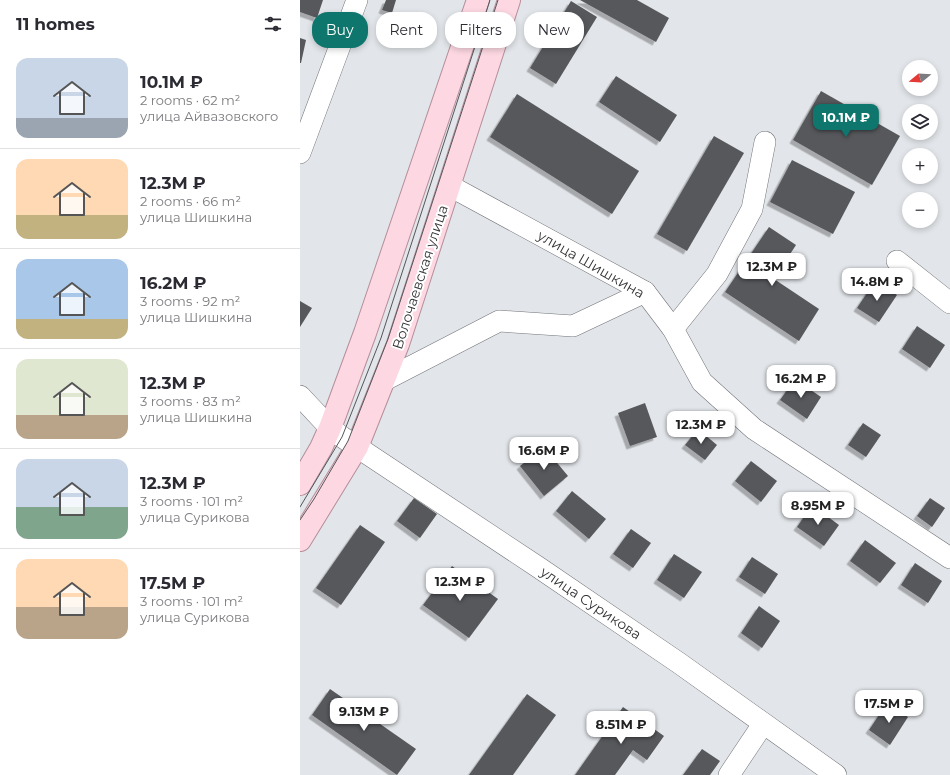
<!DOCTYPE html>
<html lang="en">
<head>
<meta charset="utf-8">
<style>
	:root { --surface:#fff; --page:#f7f7f7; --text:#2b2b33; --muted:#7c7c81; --line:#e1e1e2; --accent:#0f766e }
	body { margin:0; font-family:Montserrat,sans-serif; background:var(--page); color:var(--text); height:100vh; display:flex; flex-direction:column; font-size:15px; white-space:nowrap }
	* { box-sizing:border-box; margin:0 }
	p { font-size:13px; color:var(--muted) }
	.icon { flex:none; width:22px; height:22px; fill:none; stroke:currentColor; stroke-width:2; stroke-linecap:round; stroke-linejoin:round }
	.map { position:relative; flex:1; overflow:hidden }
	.panel { display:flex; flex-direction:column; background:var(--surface); width:300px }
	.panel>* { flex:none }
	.banner { position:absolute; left:12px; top:12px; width:380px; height:36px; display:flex; gap:8px }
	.needle { width:26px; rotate:252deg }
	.buttons { position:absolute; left:602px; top:60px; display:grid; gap:8px }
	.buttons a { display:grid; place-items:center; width:36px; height:36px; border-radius:50%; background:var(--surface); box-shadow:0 2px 6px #0003; font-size:20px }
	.price { position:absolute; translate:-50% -34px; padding:0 9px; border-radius:8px; background:#fff; color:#222; font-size:13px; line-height:26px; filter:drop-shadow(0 1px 2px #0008) }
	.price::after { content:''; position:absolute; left:50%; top:24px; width:12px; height:9px; margin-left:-6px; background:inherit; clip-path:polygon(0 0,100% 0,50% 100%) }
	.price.on { background:var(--accent); color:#fff }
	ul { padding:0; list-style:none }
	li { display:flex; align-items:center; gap:12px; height:100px; padding:0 16px }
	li+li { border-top:1px solid var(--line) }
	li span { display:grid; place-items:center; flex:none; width:112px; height:80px; border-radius:12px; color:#555 }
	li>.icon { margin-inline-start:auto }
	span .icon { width:48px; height:48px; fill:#fffc; stroke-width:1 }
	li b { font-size:17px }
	h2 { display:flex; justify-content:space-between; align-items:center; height:48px; padding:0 16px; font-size:17px }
	.tag { padding:0 14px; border-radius:16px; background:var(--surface); box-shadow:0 2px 6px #0003; font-size:14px; line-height:36px }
	.tag.on { background:var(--accent); color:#fff }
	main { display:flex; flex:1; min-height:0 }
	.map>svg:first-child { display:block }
</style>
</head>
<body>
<main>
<section class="panel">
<h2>11 homes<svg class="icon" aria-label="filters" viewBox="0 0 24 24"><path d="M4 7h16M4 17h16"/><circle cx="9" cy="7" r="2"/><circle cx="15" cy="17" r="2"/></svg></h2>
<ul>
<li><span style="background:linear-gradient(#c9d6e8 75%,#9aa5b1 0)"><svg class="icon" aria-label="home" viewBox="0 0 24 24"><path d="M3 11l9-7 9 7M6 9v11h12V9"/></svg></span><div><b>10.1M ₽</b><p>2 rooms · 62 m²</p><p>улица Айвазовского</p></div></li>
<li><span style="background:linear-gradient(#ffd9b3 70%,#c2b280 0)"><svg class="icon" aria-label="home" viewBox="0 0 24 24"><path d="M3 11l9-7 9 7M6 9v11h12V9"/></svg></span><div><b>12.3M ₽</b><p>2 rooms · 66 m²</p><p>улица Шишкина</p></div></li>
<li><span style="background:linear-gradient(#a9c7e8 75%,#c2b280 0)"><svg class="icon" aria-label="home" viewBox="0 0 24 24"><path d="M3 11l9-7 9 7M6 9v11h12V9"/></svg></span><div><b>16.2M ₽</b><p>3 rooms · 92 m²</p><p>улица Шишкина</p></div></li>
<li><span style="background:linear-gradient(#dfe7d0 70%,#b9a48a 0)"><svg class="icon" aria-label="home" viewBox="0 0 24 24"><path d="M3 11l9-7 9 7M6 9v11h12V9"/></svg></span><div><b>12.3M ₽</b><p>3 rooms · 83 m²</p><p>улица Шишкина</p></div></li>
<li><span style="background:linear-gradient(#c9d6e8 60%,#7fa58c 0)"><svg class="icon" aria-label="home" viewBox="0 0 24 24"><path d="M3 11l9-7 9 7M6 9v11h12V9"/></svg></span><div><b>12.3M ₽</b><p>3 rooms · 101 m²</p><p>улица Сурикова</p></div></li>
<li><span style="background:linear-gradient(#ffd9b3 60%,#b9a48a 0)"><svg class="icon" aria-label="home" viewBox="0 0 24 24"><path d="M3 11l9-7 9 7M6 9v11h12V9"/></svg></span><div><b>17.5M ₽</b><p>3 rooms · 101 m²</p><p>улица Сурикова</p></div></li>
</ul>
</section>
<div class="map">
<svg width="650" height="775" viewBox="0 0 650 775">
	<defs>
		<filter id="shadow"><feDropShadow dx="-3.5" dy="3.5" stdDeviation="0" flood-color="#0004"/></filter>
	</defs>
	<rect width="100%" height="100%" fill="#e2e5e9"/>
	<g fill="#57595c" filter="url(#shadow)">
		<path d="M0,0H23L17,18L0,12Z"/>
		<path d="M86,0H96L92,13L82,10Z"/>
		<path d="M280,0H337L369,18L356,42Z"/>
		<path d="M271,1L297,17L256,84L230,68Z"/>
		<path d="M0,38L6,40L1,63H0Z"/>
		<path d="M316,76L377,115L360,142L299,102Z"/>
		<path d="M521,91L600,136L572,185L493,140Z"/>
		<path d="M217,94L339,171L312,214L190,137Z"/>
		<path d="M414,136L444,153L387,251L357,234Z"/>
		<path d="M492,160L555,192L533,234L470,202Z"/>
		<path d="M469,227L496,245L474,279L519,309L499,341L425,292Z"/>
		<path d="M575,281L597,295L579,322L557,308Z"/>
		<path d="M0,301L12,308L0,327Z"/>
		<path d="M617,326L645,345L630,368L602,349Z"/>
		<path d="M495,379L521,397L507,419L480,400Z"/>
		<path d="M345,403L357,437L330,446L318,413Z"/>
		<path d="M563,423L581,435L566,457L548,445Z"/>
		<path d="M398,429L417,445L405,460L385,445Z"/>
		<path d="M244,447L268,476L244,496L220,466Z"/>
		<path d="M451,461L477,481L461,502L435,481Z"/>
		<path d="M272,491L306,519L289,539L256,511Z"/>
		<path d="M114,498L137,514L120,538L97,521Z"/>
		<path d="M630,498L645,508L632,527L617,516Z"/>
		<path d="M512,505L539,525L524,546L497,527Z"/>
		<path d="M60,525L85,542L41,605L16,588Z"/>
		<path d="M331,529L351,543L333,568L313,554Z"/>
		<path d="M565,540L596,563L580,583L550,561Z"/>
		<path d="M374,554L402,572L384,598L357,580Z"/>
		<path d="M452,557L478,574L465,594L439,577Z"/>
		<path d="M615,563L642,581L628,603L601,585Z"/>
		<path d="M152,566L198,599L169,638L123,605Z"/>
		<path d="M459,606L480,621L462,648L441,633Z"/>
		<path d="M30,689L116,749L97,775L12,715Z"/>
		<path d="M227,694L256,715L213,775H169Z"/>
		<path d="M587,703L608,717L590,745L569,730Z"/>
		<path d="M323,707L364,736L347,760L333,750L315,775H275Z"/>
		<path d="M402,749L420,761L410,775H383Z"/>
	</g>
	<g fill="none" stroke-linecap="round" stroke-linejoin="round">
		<defs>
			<g id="minor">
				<path d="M0,153L57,0"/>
				<path d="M150,186L345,292L373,329L402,382L454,429L650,558"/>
				<path d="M597,261L650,303"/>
				<path d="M373,329L417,274L452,209L465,142"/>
				<path d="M83,381L199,321L273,326L345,292"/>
				<path d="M0,396L30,428L42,437L238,567L379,663L536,775"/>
				<path d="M429,775L463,724"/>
			</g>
			<g id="major">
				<path d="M0,484L21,448L30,428L65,333L178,0"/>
				<path d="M0,540L57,447L98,344L209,0"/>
			</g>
		</defs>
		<use href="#minor" stroke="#727478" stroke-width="22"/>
		<use href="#major" stroke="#b58e99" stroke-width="24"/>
		<use href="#minor" stroke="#fff" stroke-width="21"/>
		<use href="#major" stroke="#fdd8e2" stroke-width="22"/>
		<g stroke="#555659" stroke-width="1">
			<path d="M0,507L42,437L81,338L190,0"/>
			<path d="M0,520L14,499L48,441L88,339L198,0"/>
		</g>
	</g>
	<g text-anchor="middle" stroke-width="4" stroke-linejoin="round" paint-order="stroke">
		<g font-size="14" fill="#333436" stroke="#fff">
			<text transform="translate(291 264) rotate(30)" y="5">улица Шишкина</text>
			<text transform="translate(120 277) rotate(-72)" y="5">Волочаевская улица</text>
			<text transform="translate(291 603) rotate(34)" y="5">улица Сурикова</text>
		</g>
	</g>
</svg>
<div class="buttons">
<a><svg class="needle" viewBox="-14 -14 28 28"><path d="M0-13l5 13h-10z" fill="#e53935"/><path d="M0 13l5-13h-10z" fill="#7c7c81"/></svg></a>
<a><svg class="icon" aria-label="layers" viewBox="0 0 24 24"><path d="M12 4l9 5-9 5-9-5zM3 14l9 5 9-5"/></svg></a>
<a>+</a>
<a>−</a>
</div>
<b class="price on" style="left:546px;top:138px">10.1M ₽</b>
<b class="price" style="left:472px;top:287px">12.3M ₽</b>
<b class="price" style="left:577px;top:302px">14.8M ₽</b>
<b class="price" style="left:501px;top:399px">16.2M ₽</b>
<b class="price" style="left:401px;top:445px">12.3M ₽</b>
<b class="price" style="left:244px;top:471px">16.6M ₽</b>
<b class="price" style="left:518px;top:526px">8.95M ₽</b>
<b class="price" style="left:160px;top:602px">12.3M ₽</b>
<b class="price" style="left:589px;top:724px">17.5M ₽</b>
<b class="price" style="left:64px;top:732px">9.13M ₽</b>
<b class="price" style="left:321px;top:745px">8.51M ₽</b>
<div class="banner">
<a class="tag on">Buy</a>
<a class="tag">Rent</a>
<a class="tag">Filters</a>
<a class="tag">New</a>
</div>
</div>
</main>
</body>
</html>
